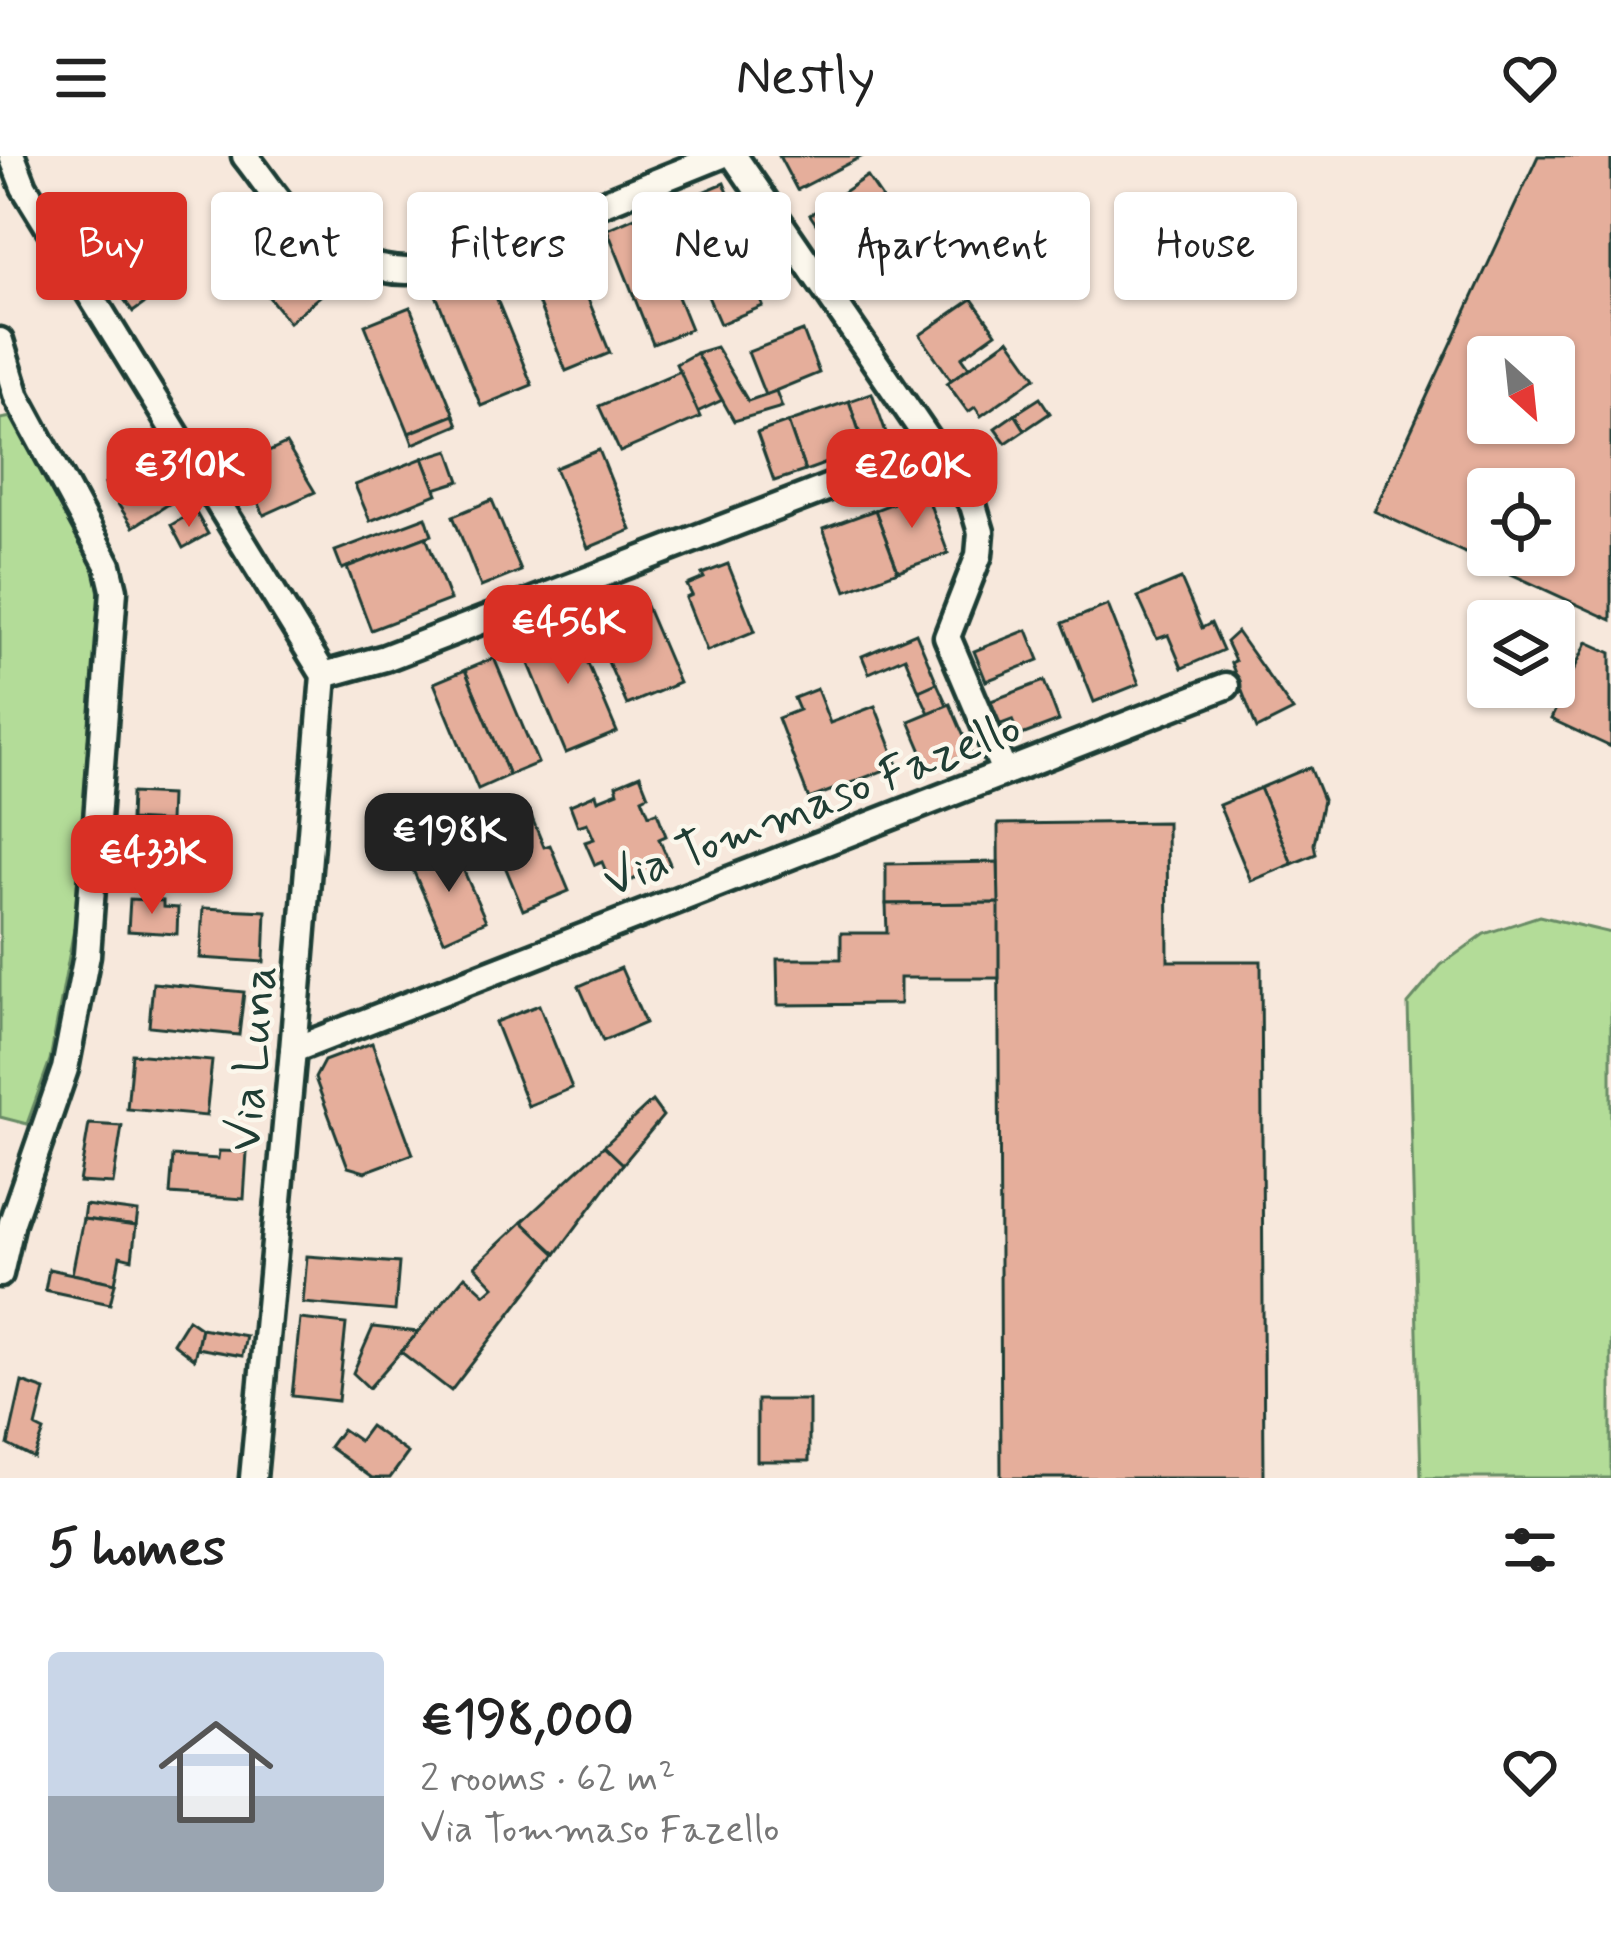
<!DOCTYPE html>
<html lang="en">
<head>
<meta charset="utf-8">
<style>
	:root { --surface:#fff; --page:#f2f2f2; --text:#222; --muted:#767676; --line:#e0e0e0; --accent:#d93025 }
	body { margin:0; font-family:Mynerve,sans-serif; background:var(--page); color:var(--text); height:100vh; display:flex; flex-direction:column; font-size:45px; white-space:nowrap }
	* { box-sizing:border-box; margin:0 }
	p { font-size:39px; color:var(--muted) }
	.icon { flex:none; width:66px; height:66px; fill:none; stroke:currentColor; stroke-width:2; stroke-linecap:round; stroke-linejoin:round }
	.map { position:relative; height:1322px; overflow:hidden }
	.panel { display:flex; flex-direction:column; background:var(--surface); flex:1 }
	.panel>* { flex:none }
	.banner { position:absolute; left:36px; top:36px; width:1539px; height:108px; display:flex; gap:24px }
	.needle { width:78px; rotate:153deg }
	.fabs { position:absolute; left:1467px; top:180px; display:grid; gap:24px }
	.fabs a { display:grid; place-items:center; width:108px; height:108px; border-radius:12px; background:var(--surface); box-shadow:0 3px 9px #0004; font-size:60px }
	.price { position:absolute; translate:-50% -102px; padding:0 27px; border-radius:24px; background:var(--accent); color:#fff; font-size:39px; line-height:78px; filter:drop-shadow(0 3px 6px #0008) }
	.price::after { content:''; position:absolute; left:50%; top:72px; width:36px; height:27px; margin-left:-18px; background:inherit; clip-path:polygon(0 0,100% 0,50% 100%) }
	.price.on { background:#222; color:#fff }
	ul { padding:0; list-style:none }
	li { display:flex; align-items:center; gap:36px; height:300px; padding:0 48px }
	li+li { border-top:3px solid var(--line) }
	li span { display:grid; place-items:center; flex:none; width:336px; height:240px; border-radius:12px; color:#555 }
	li>.icon { margin-inline-start:auto }
	span .icon { width:144px; height:144px; fill:#fffc; stroke-width:1 }
	li b { font-size:51px }
	h2 { display:flex; justify-content:space-between; align-items:center; height:144px; padding:0 48px; font-size:51px }
	.tag { padding:0 42px; border-radius:12px; background:var(--surface); box-shadow:0 3px 9px #0004; font-size:42px; line-height:108px }
	.tag.on { background:var(--accent); color:#fff }
	header { display:flex; justify-content:space-between; align-items:center; height:156px; padding:0 48px; background:var(--surface); font-size:54px; font-weight:600 }
	.map>svg:first-child { display:block }
</style>
</head>
<body>
<header><svg class="icon" aria-label="menu" viewBox="0 0 24 24"><path d="M4 6h16M4 12h16M4 18h16"/></svg>Nestly<svg class="icon" aria-label="heart" viewBox="0 0 24 24"><path d="M12 20l-8-8c-3-5 5-10 8-4 3-6 11-1 8 4z"/></svg></header>
<div class="map">
<svg width="1611" height="1322" viewBox="0 0 1611 1322">
	<rect width="100%" height="100%" fill="#f7e8dc"/>
	<filter id="ink" filterUnits="userSpaceOnUse"><feTurbulence type="fractalNoise" baseFrequency=".00833" numOctaves="2"/><feDisplacementMap in="SourceGraphic" scale="24" xChannelSelector="R" yChannelSelector="G"/><feConvolveMatrix kernelMatrix="1 2 1 2 8 2 1 2 1" color-interpolation-filters="sRGB"/></filter>
	<g filter="url(#ink)">
		<g fill="#b3dc98" stroke="#698c66" stroke-width="3">
			<path d="M12,261L95,413L100,446L76,762L50,904L27,968L0,961V263Z"/>
			<path d="M1539,760L1611,777V1322H1421L1408,848L1441,809L1484,778Z"/>
		</g>
		<g fill="#e5ae9b" stroke="#1f3d34" stroke-width="3" fill-rule="evenodd">
			<path d="M779,0H863L797,34Z"/>
			<path d="M1538,0H1611V464L1374,355ZM1488,201H1554V267H1488ZM1488,333H1554V399H1488Z"/>
			<path d="M867,20L882,42L825,81L810,59Z"/>
			<path d="M724,27L755,102L710,121L679,46Z"/>
			<path d="M644,57L691,173L653,188L607,73Z"/>
			<path d="M567,91L610,197L566,215L523,109Z"/>
			<path d="M130,92L170,129L133,156L102,113Z"/>
			<path d="M307,100L332,130L289,166L264,135Z"/>
			<path d="M745,106L763,150L720,168L701,124Z"/>
			<path d="M487,119L532,229L481,250L436,139Z"/>
			<path d="M972,143L996,177L962,201L969,211L951,224L920,179Z"/>
			<path d="M410,151L454,259L409,277L365,169Z"/>
			<path d="M803,175L819,217L765,239L748,196Z"/>
			<path d="M1009,183L1036,221L981,260L975,251L968,256L947,227Z"/>
			<path d="M716,191L748,245L776,235L782,251L734,265L696,197Z"/>
			<path d="M696,197L722,244L697,256L676,208Z"/>
			<path d="M680,215L700,261L620,296L599,250Z"/>
			<path d="M872,237L889,285L865,293L849,245Z"/>
			<path d="M1040,242L1050,257L1025,274L1015,258Z"/>
			<path d="M849,245L865,293L805,315L788,266Z"/>
			<path d="M1015,258L1025,274L1006,287L995,272Z"/>
			<path d="M454,259L458,269L413,288L409,277Z"/>
			<path d="M788,266L805,315L774,325L757,277Z"/>
			<path d="M286,288L315,336L264,359L241,309Z"/>
			<path d="M449,294L460,325L435,333L423,302Z"/>
			<path d="M599,294L631,374L588,392L555,312Z"/>
			<path d="M148,302L175,344L133,371L105,328Z"/>
			<path d="M423,302L437,338L370,365L355,329Z"/>
			<path d="M925,335L948,397L898,415L875,354Z"/>
			<path d="M492,344L521,415L481,431L453,360Z"/>
			<path d="M875,354L898,415L846,435L823,373Z"/>
			<path d="M195,355L208,378L183,392L171,369Z"/>
			<path d="M426,361L432,379L342,413L335,395Z"/>
			<path d="M426,381L450,444L371,474L347,411Z"/>
			<path d="M728,408L755,475L707,495L686,442L692,439L687,429L704,422L702,418Z"/>
			<path d="M1181,423L1202,472L1211,467L1223,494L1182,512L1168,479L1157,483L1138,441Z"/>
			<path d="M641,438L679,527L627,549L588,460Z"/>
			<path d="M1108,449L1139,528L1094,546L1063,467Z"/>
			<path d="M570,465L617,576L566,597L520,486Z"/>
			<path d="M1027,474L1039,504L986,525L974,495Z"/>
			<path d="M1237,476L1293,555L1257,573L1231,507L1235,505L1226,486Z"/>
			<path d="M916,477L937,527L919,535L905,501L869,517L862,500Z"/>
			<path d="M1587,486L1611,497V591L1551,563Z"/>
			<path d="M494,502L538,607L509,619L465,514Z"/>
			<path d="M465,514L509,619L478,633L434,527Z"/>
			<path d="M1044,525L1059,565L1019,580L1012,564L999,569L991,545Z"/>
			<path d="M937,527L947,549L929,557L919,535Z"/>
			<path d="M817,533L830,567L875,550L898,609L809,643L778,562L799,554L794,542Z"/>
			<path d="M950,548L971,597L930,614L909,565Z"/>
			<path d="M1310,611L1323,644L1314,688L1316,698L1292,708L1260,632Z"/>
			<path d="M640,619L648,639L642,642L649,659L657,656L666,680L659,683L670,708L613,732L602,706L595,709L585,686L594,683L587,667L578,670L570,649L596,638L598,644L618,636L616,629Z"/>
			<path d="M1260,632L1292,708L1251,725L1219,649Z"/>
			<path d="M131,637L170,639L169,666L130,664Z"/>
			<path d="M529,655L544,691L550,689L569,735L523,754L489,671Z"/>
			<path d="M436,659L446,682L441,684L447,698L419,711L412,695L406,698L396,677Z"/>
			<path d="M1167,666L1168,805H1261L1264,1322H1001L998,668Z"/>
			<path d="M455,695L486,765L444,784L413,714Z"/>
			<path d="M186,704L203,706L201,729L166,727L168,710L186,712Z"/>
			<path d="M998,706L999,747L886,748V708Z"/>
			<path d="M130,743L163,745V751L178,752L177,778L128,775Z"/>
			<path d="M999,747V822H900V848L778,849L777,803H841V777H887L886,748Z"/>
			<path d="M203,752L266,755L264,806L200,802Z"/>
			<path d="M621,812L645,867L603,885L579,830Z"/>
			<path d="M153,827L244,836L239,879L149,870Z"/>
			<path d="M539,849L572,932L528,950L495,866Z"/>
			<path d="M372,887L413,998L365,1016L348,1011L315,922L324,905Z"/>
			<path d="M132,898L212,905L206,960L127,953Z"/>
			<path d="M652,945L663,960L623,1008L604,990Z"/>
			<path d="M89,968L122,970L113,1028L79,1026Z"/>
			<path d="M604,990L623,1008L556,1098L522,1066Z"/>
			<path d="M219,995L247,996L244,1043L170,1038L173,1000L218,1003Z"/>
			<path d="M85,1049L138,1056L136,1070L83,1063Z"/>
			<path d="M83,1063L136,1070L132,1103L120,1100L115,1127L72,1118Z"/>
			<path d="M522,1066L556,1098L451,1235L401,1196L465,1120L485,1138L494,1130L475,1110Z"/>
			<path d="M307,1100L399,1107L395,1155L303,1147Z"/>
			<path d="M49,1113L115,1127L110,1148L45,1134Z"/>
			<path d="M188,1163L201,1172L194,1203L173,1187Z"/>
			<path d="M300,1163L346,1168L338,1245L292,1240Z"/>
			<path d="M373,1171L418,1176L369,1232L353,1217Z"/>
			<path d="M201,1172L246,1180L242,1200L197,1192Z"/>
			<path d="M22,1226L45,1234L36,1271L44,1275L34,1302L8,1289Z"/>
			<rect x="757" y="1244" width="52" height="61"/>
			<path d="M370,1270L408,1297L390,1322H372L329,1291L342,1273L359,1285Z"/>
		</g>
		<g fill="none" stroke-linecap="round" stroke-linejoin="round">
			<defs>
				<g id="street">
					<path d="M12,0L24,31L324,519L293,894L253,1322"/>
					<path d="M245,0C261,20 275,42 292,61C322,95 376,120 421,114C433,113 446,108 458,106L720,0"/>
					<path d="M734,0L973,349L981,376L979,399L947,481L1004,615"/>
					<path d="M0,185L17,241L108,409L114,434L87,799L65,913L12,1066L0,1118"/>
					<path d="M324,519L385,502L933,291"/>
					<path d="M293,894L1226,530"/>
				</g>
			</defs>
			<use href="#street" stroke="#1f3d34" stroke-width="33"/>
			<use href="#street" stroke="#fbf7ec" stroke-width="24"/>
		</g>
	</g>
	<g text-anchor="middle" stroke-width="9" stroke-linejoin="round" paint-order="stroke">
		<g font-size="48" fill="#1f3d34" stroke="#fbf7ec">
			<text transform="translate(811 646) rotate(-21)" y="17">Via Tommaso Fazello</text>
			<text transform="translate(250 902) rotate(-85)" y="17">Via Luna</text>
		</g>
	</g>
</svg>
<div class="fabs">
<a><svg class="needle" viewBox="-14 -14 28 28"><path d="M0-13l5 13h-10z" fill="#e53935"/><path d="M0 13l5-13h-10z" fill="#767676"/></svg></a>
<a><svg class="icon" aria-label="locate" viewBox="0 0 24 24"><circle cx="12" cy="12" r="6"/><path d="M12 2v4M12 18v4M2 12h4M18 12h4"/></svg></a>
<a><svg class="icon" aria-label="layers" viewBox="0 0 24 24"><path d="M12 4l9 5-9 5-9-5zM3 14l9 5 9-5"/></svg></a>
</div>
<b class="price" style="left:189px;top:374px">€310K</b>
<b class="price" style="left:912px;top:375px">€260K</b>
<b class="price" style="left:568px;top:531px">€456K</b>
<b class="price on" style="left:449px;top:739px">€198K</b>
<b class="price" style="left:152px;top:761px">€433K</b>
<div class="banner">
<a class="tag on">Buy</a>
<a class="tag">Rent</a>
<a class="tag">Filters</a>
<a class="tag">New</a>
<a class="tag">Apartment</a>
<a class="tag">House</a>
</div>
</div>
<section class="panel">
<h2>5 homes<svg class="icon" aria-label="filters" viewBox="0 0 24 24"><path d="M4 7h16M4 17h16"/><circle cx="9" cy="7" r="2"/><circle cx="15" cy="17" r="2"/></svg></h2>
<ul>
<li><span style="background:linear-gradient(#c9d6e8 60%,#9aa5b1 0)"><svg class="icon" aria-label="home" viewBox="0 0 24 24"><path d="M3 11l9-7 9 7M6 9v11h12V9"/></svg></span><div><b>€198,000</b><p>2 rooms · 62 m²</p><p>Via Tommaso Fazello</p></div><svg class="icon" aria-label="heart" viewBox="0 0 24 24"><path d="M12 20l-8-8c-3-5 5-10 8-4 3-6 11-1 8 4z"/></svg></li>
</ul>
</section>
</body>
</html>
